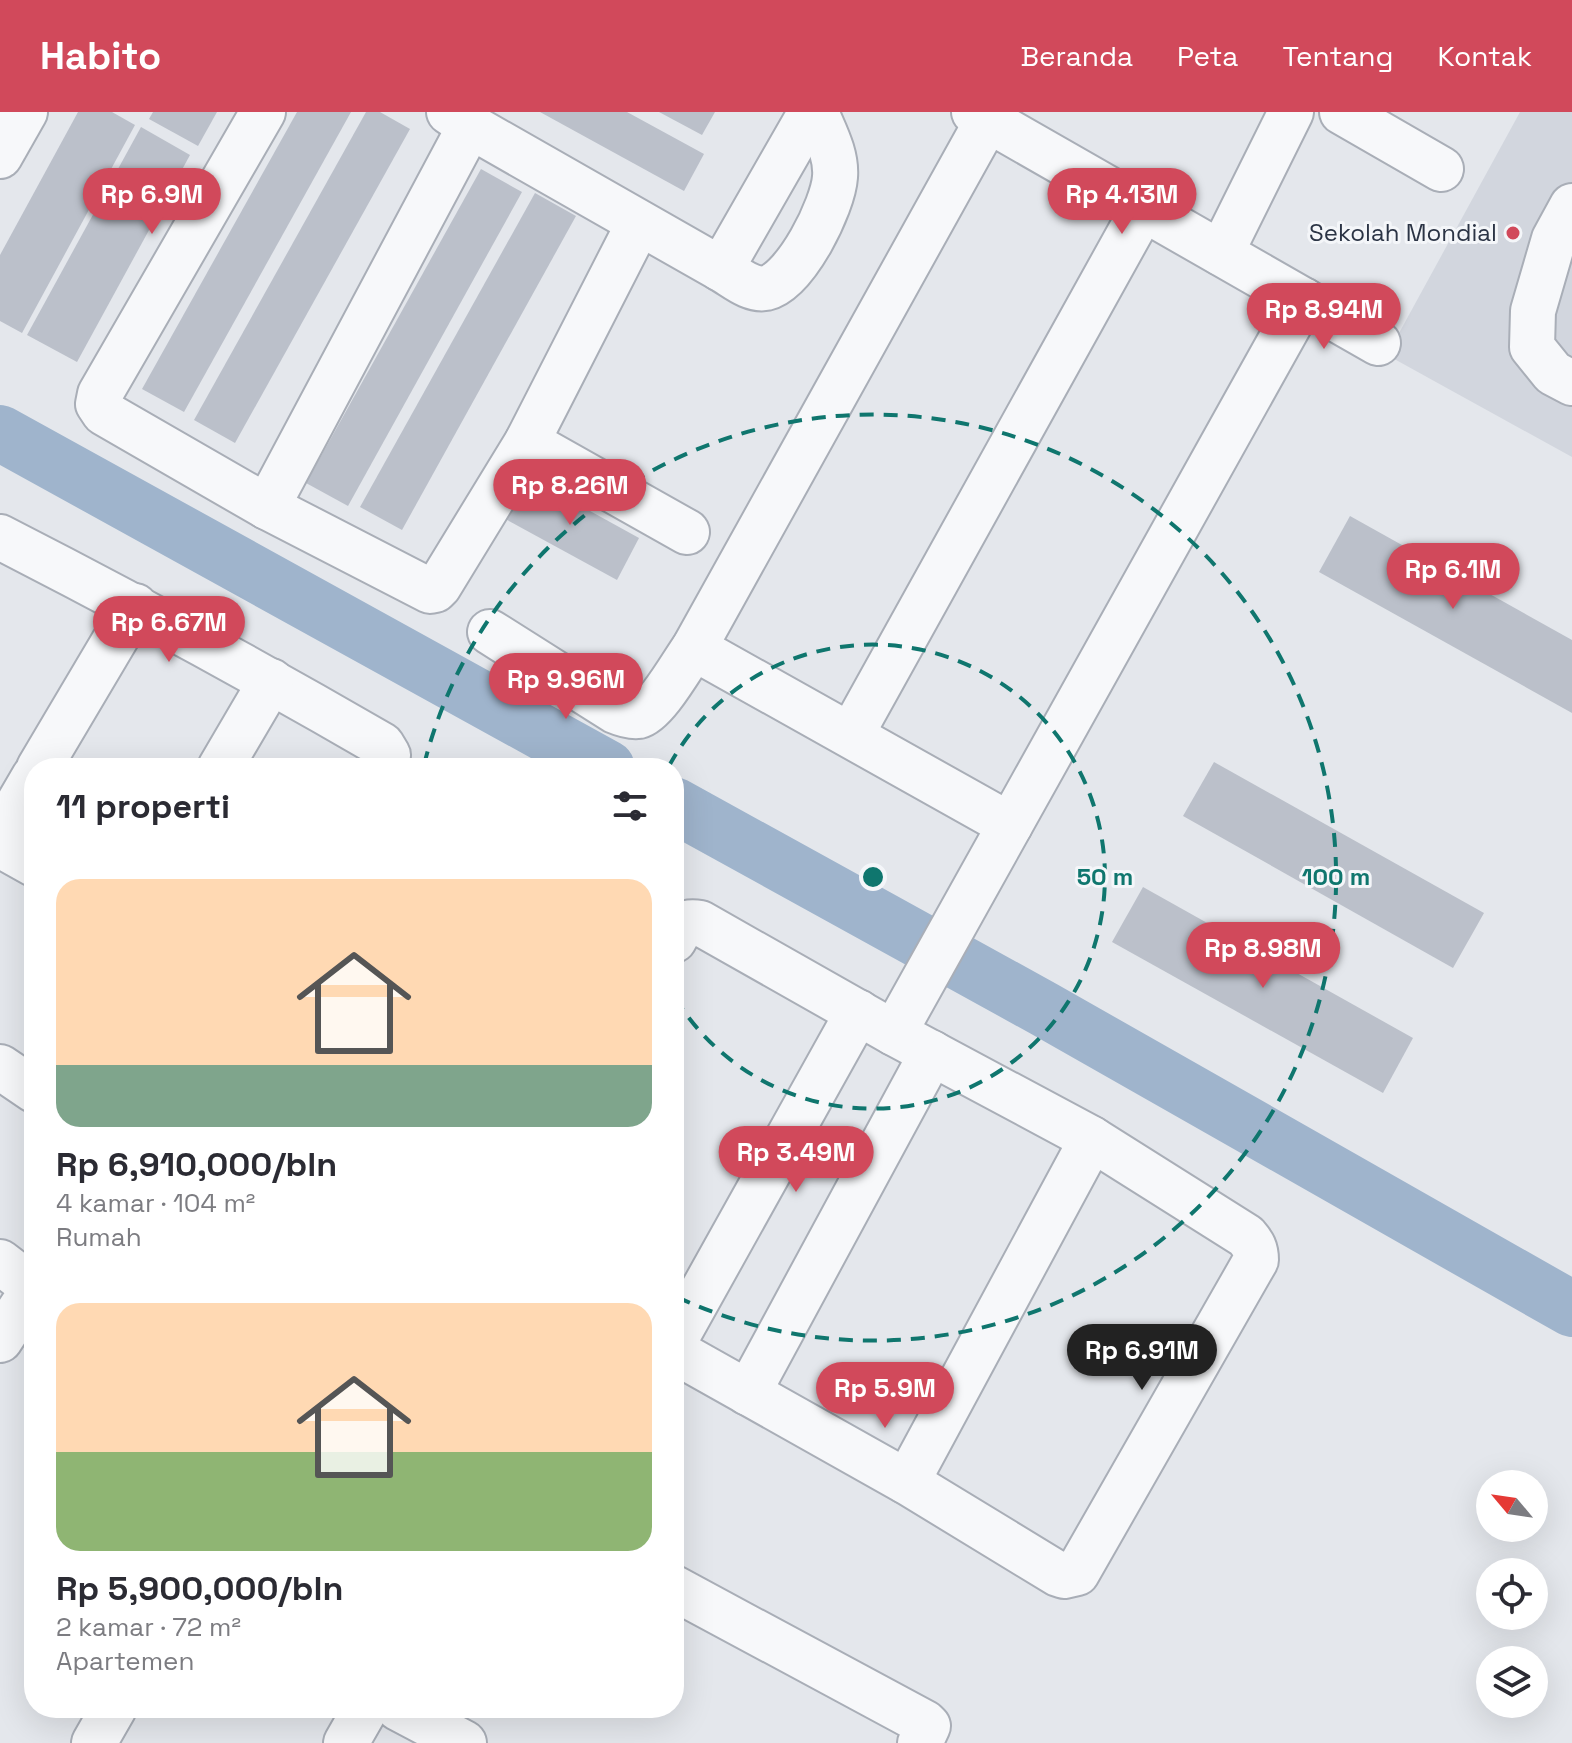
<!DOCTYPE html>
<html lang="id">
<head>
<meta charset="utf-8">
<style>
	:root { --surface:#fff; --page:#f2f2f3; --text:#2b2b33; --muted:#7c7c81; --accent:#d1495b }
	body { margin:0; font-family:"Space Grotesk",sans-serif; background:var(--page); color:var(--text); height:100vh; display:flex; flex-direction:column; font-size:30px; white-space:nowrap }
	* { box-sizing:border-box; margin:0 }
	p { font-size:26px; color:var(--muted) }
	.icon { flex:none; width:44px; height:44px; fill:none; stroke:currentColor; stroke-width:2; stroke-linecap:round; stroke-linejoin:round }
	.map { position:relative; flex:1; overflow:hidden }
	.side { position:absolute; left:24px; top:646px; width:660px; height:960px; display:flex; flex-direction:column; background:var(--surface); border-radius:32px; box-shadow:0 8px 32px #0002 }
	.side>* { flex:none }
	.needle { width:52px; rotate:299deg }
	.controls { position:absolute; left:1476px; top:1358px; display:grid; gap:16px }
	.controls a { display:grid; place-items:center; width:72px; height:72px; border-radius:50%; background:var(--surface); box-shadow:0 8px 32px #0002; font-size:40px }
	.price { position:absolute; translate:-50% -68px; padding:0 18px; border-radius:28px; background:var(--accent); color:#fff; font-size:26px; line-height:52px; filter:drop-shadow(0 2px 4px #0008) }
	.price::after { content:''; position:absolute; left:50%; top:48px; width:24px; height:18px; margin-left:-12px; background:inherit; clip-path:polygon(0 0,100% 0,50% 100%) }
	.price.selected { background:#222; color:#fff }
	ul { padding:0; list-style:none }
	li { display:grid; align-content:center; gap:16px; height:424px; padding:0 32px }
	li span { display:grid; place-items:center; height:248px; border-radius:24px; color:#555 }
	li>.icon { margin-inline-start:auto }
	span .icon { width:144px; height:144px; fill:#fffc; stroke-width:1 }
	li b { font-size:34px }
	h2 { display:flex; justify-content:space-between; align-items:center; height:96px; padding:0 32px; font-size:34px }
	header { display:flex; align-items:center; gap:48px; box-sizing:border-box; height:112px; padding:0 40px; background:var(--accent); color:#fff }
	header strong { font-size:38px }
	nav { display:flex; gap:44px; margin-inline-start:auto; font-size:28px }
	.map>svg:first-child { display:block }
</style>
</head>
<body>
<header>
<strong>Habito</strong>
<nav><a>Beranda</a><a>Peta</a><a>Tentang</a><a>Kontak</a></nav>
</header>
<div class="map">
<svg width="1572" height="1631" viewBox="0 0 1572 1631">
	<rect width="100%" height="100%" fill="#e4e7ec"/>
	<path fill="#d2d6de" d="M1520,0H1572V345L1387,243Z"/>
	<g fill="none" stroke-linecap="round" stroke-linejoin="round">
		<g stroke="#9fb4cc" stroke-width="56">
			<path d="M0,321L607,656"/>
			<path d="M674,693L1044,897L1572,1197"/>
		</g>
	</g>
	<g fill="#bbc0ca">
		<path d="M78,0H112L135,13L22,221L0,209V143Z"/>
		<path d="M153,0H217L198,34L149,7Z"/>
		<path d="M297,0H351L184,300L142,277Z"/>
		<path d="M366,0H380L410,17L235,331L194,308Z"/>
		<path d="M540,0H627L704,42L684,79Z"/>
		<path d="M659,0H715L702,23Z"/>
		<path d="M141,15L190,43L77,250L27,223Z"/>
		<path d="M481,57L522,80L348,394L306,371Z"/>
		<path d="M535,81L576,104L402,418L360,395Z"/>
		<path d="M523,362L639,426L617,468L500,404Z"/>
		<path d="M1350,404L1572,528V601L1319,460Z"/>
		<path d="M1214,650L1484,801L1453,856L1183,704Z"/>
		<path d="M1143,775L1413,926L1383,981L1112,830Z"/>
	</g>
	<g fill="none" stroke-linecap="round" stroke-linejoin="round">
		<defs>
			<g id="minor">
				<path d="M263,0L100,282L98,292L104,301L267,395L430,479L435,478L439,474L527,330L639,111"/>
				<path d="M449,0L470,14L721,157L811,0"/>
				<path d="M974,0L1378,231"/>
				<path d="M1342,0L1441,57"/>
				<path d="M0,44L25,0"/>
				<path d="M1572,94L1554,127L1533,199L1532,235L1553,261L1572,271"/>
				<path d="M1221,141L1291,0"/>
				<path d="M721,157C734,164 750,179 766,176C796,169 833,94 835,65C837,42 824,20 816,0"/>
				<path d="M527,330L687,420"/>
				<path d="M267,395L470,14"/>
				<path d="M0,425C129,491 256,560 382,633L388,643L385,656"/>
				<path d="M490,520L615,599C622,602 631,605 639,604C656,600 683,551 694,536L992,0"/>
				<path d="M694,536L1010,713"/>
				<path d="M851,623L1143,97"/>
				<path d="M39,656L135,494"/>
				<path d="M220,656L271,569"/>
				<path d="M0,723L34,665"/>
				<path d="M0,733L34,752"/>
				<path d="M674,828C682,814 682,808 700,811L894,921L1092,1027L1246,1124C1253,1132 1256,1137 1256,1148L1077,1461L1064,1464L1058,1462L907,1370L674,1239"/>
				<path d="M894,921L1303,188"/>
				<path d="M0,955L34,978"/>
				<path d="M0,1150L34,1176L0,1228"/>
				<path d="M674,1230L858,900"/>
				<path d="M748,1281L932,941"/>
				<path d="M907,1370L1092,1027"/>
				<path d="M674,1476L925,1611L928,1614L920,1631"/>
				<path d="M398,1596L464,1631"/>
				<path d="M94,1631L114,1596"/>
				<path d="M346,1631L366,1596"/>
			</g>
		</defs>
		<use href="#minor" stroke="#a9aeb7" stroke-width="48"/>
		<use href="#minor" stroke="#f7f8fa" stroke-width="44"/>
	</g>
	<g fill="none" stroke="#0f766e" stroke-width="4" stroke-dasharray="14 10">
		<path d="M669 654A232 232 0 1 1 674 884"/>
		<path d="M424 653A463 463 0 1 1 677 1185"/>
	</g>
	<circle fill="#d1495b" stroke="#f4f6f9" stroke-width="3" cx="1513" cy="121" r="8"/>
	<g text-anchor="middle" stroke-width="6" stroke-linejoin="round" paint-order="stroke">
		<g font-size="24" fill="#2b3445" stroke="#f4f6f9" text-anchor="end">
			<text x="1497" y="129">Sekolah Mondial</text>
		</g>
	</g>
	<circle cx="873" cy="765" r="12" fill="#0f766e" stroke="#f4f6f9" stroke-width="4"/>
	<g font-size="24" text-anchor="middle" font-weight="bold" fill="#0f766e" stroke="#f4f6f9" stroke-width="6" stroke-linejoin="round" paint-order="stroke">
		<text x="1105" y="773">50 m</text>
		<text x="1336" y="773">100 m</text>
	</g>
</svg>
<div class="controls">
<a><svg class="needle" viewBox="-14 -14 28 28"><path d="M0-13l5 13h-10z" fill="#e53935"/><path d="M0 13l5-13h-10z" fill="#7c7c81"/></svg></a>
<a><svg class="icon" aria-label="locate" viewBox="0 0 24 24"><circle cx="12" cy="12" r="6"/><path d="M12 2v4M12 18v4M2 12h4M18 12h4"/></svg></a>
<a><svg class="icon" aria-label="layers" viewBox="0 0 24 24"><path d="M12 4l9 5-9 5-9-5zM3 14l9 5 9-5"/></svg></a>
</div>
<b class="price" style="left:152px;top:124px">Rp 6.9M</b>
<b class="price" style="left:1122px;top:124px">Rp 4.13M</b>
<b class="price" style="left:1324px;top:239px">Rp 8.94M</b>
<b class="price" style="left:570px;top:415px">Rp 8.26M</b>
<b class="price" style="left:1453px;top:499px">Rp 6.1M</b>
<b class="price" style="left:169px;top:552px">Rp 6.67M</b>
<b class="price" style="left:566px;top:609px">Rp 9.96M</b>
<b class="price" style="left:1263px;top:878px">Rp 8.98M</b>
<b class="price" style="left:796px;top:1082px">Rp 3.49M</b>
<b class="price selected" style="left:1142px;top:1280px">Rp 6.91M</b>
<b class="price" style="left:885px;top:1318px">Rp 5.9M</b>
<section class="side">
<h2>11 properti<svg class="icon" aria-label="filters" viewBox="0 0 24 24"><path d="M4 7h16M4 17h16"/><circle cx="9" cy="7" r="2"/><circle cx="15" cy="17" r="2"/></svg></h2>
<ul>
<li><span style="background:linear-gradient(#ffd9b3 75%,#7fa58c 0)"><svg class="icon" aria-label="home" viewBox="0 0 24 24"><path d="M3 11l9-7 9 7M6 9v11h12V9"/></svg></span><div><b>Rp 6,910,000/bln</b><p>4 kamar · 104 m²</p><p>Rumah</p></div></li>
<li><span style="background:linear-gradient(#ffd9b3 60%,#8fb573 0)"><svg class="icon" aria-label="home" viewBox="0 0 24 24"><path d="M3 11l9-7 9 7M6 9v11h12V9"/></svg></span><div><b>Rp 5,900,000/bln</b><p>2 kamar · 72 m²</p><p>Apartemen</p></div></li>
</ul>
</section>
</div>
</body>
</html>
